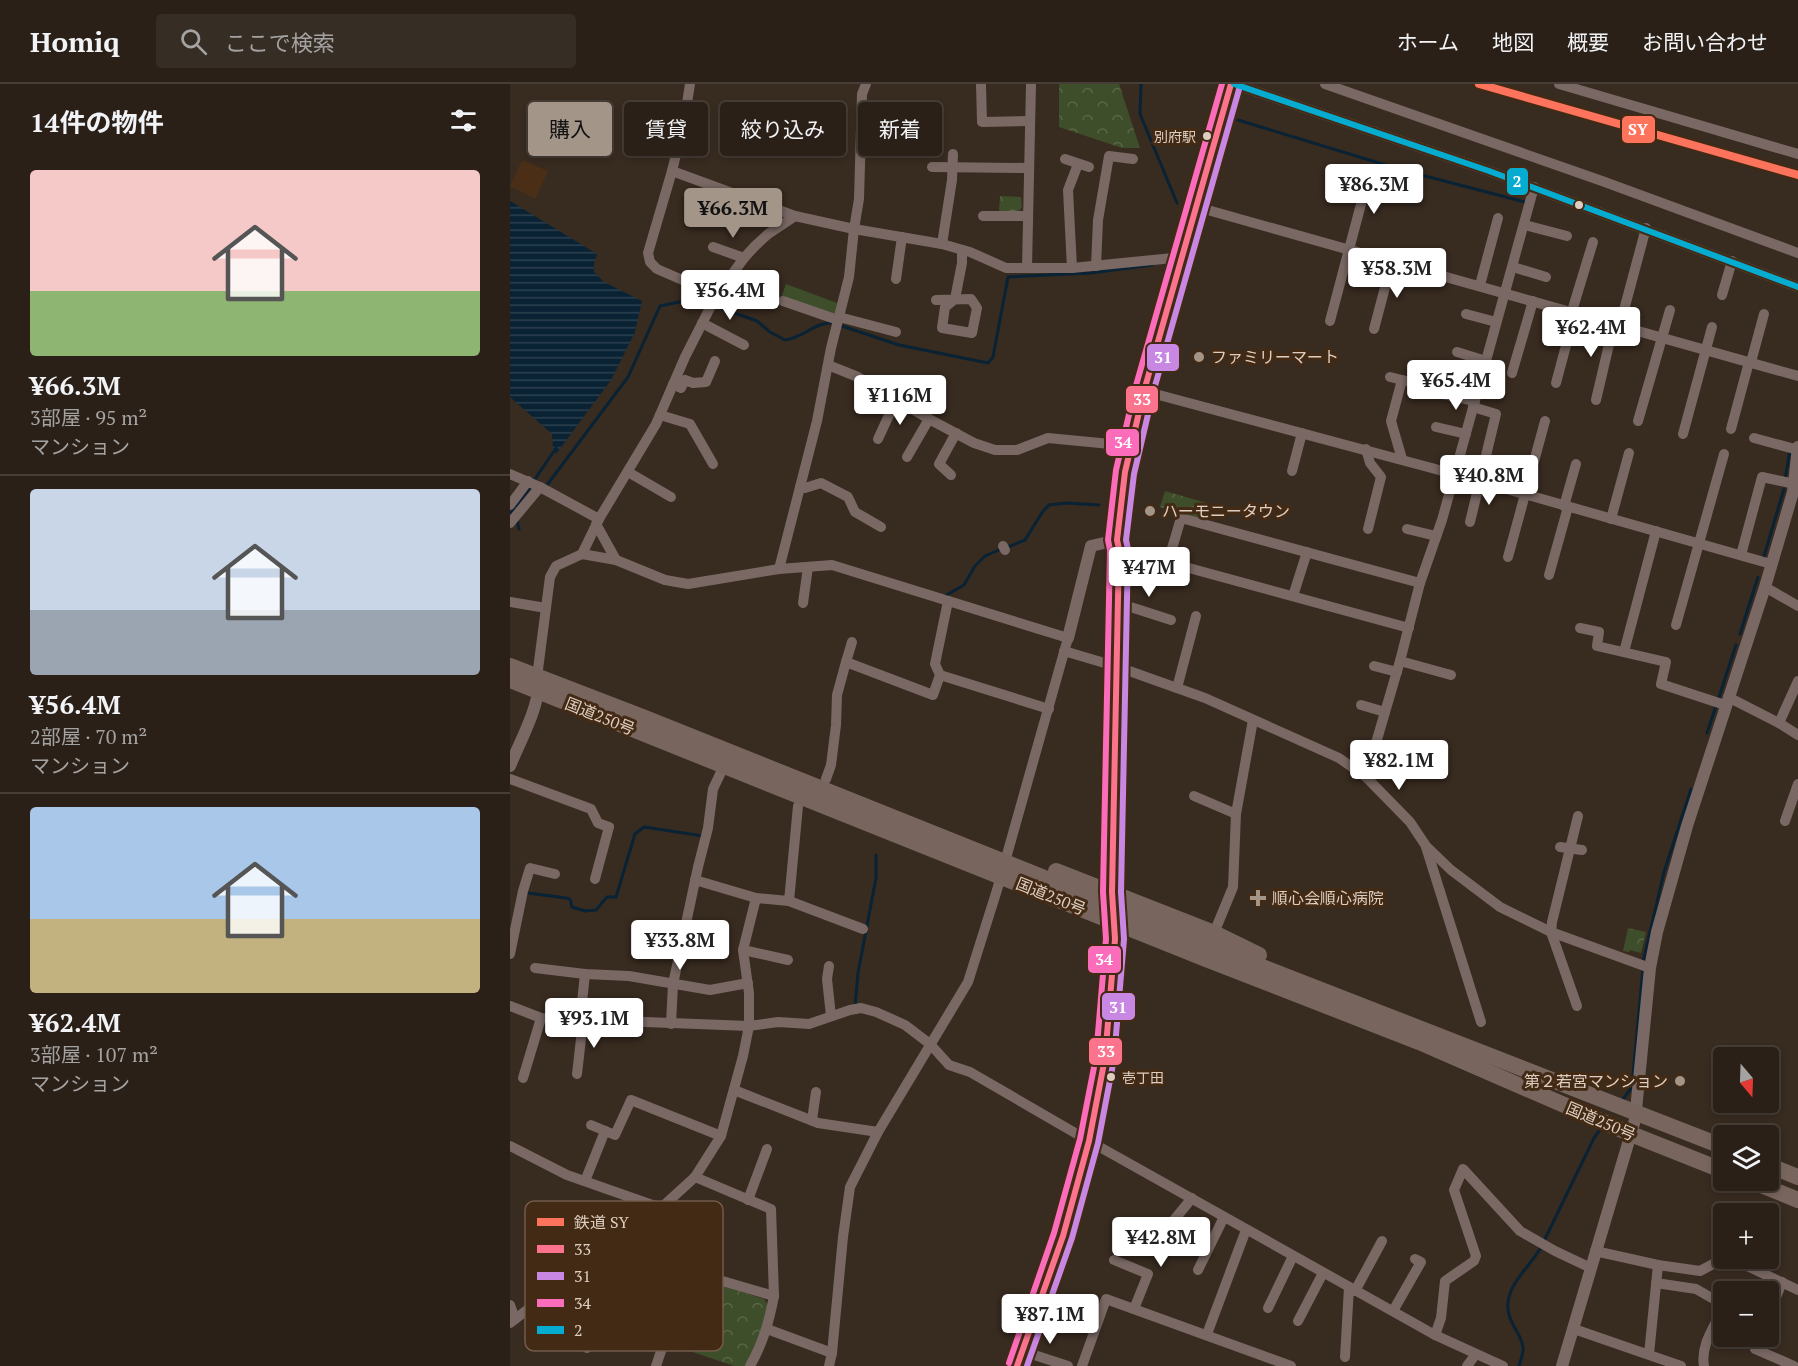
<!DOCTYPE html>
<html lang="ja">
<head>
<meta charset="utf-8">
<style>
	:root { --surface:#2a2018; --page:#362d25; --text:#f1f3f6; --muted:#a5a3a2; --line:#463e37; --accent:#a49589 }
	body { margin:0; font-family:"PT Serif","Noto Sans JP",serif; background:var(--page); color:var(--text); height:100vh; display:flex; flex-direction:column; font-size:22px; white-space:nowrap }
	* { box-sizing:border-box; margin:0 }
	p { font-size:20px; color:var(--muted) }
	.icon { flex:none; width:33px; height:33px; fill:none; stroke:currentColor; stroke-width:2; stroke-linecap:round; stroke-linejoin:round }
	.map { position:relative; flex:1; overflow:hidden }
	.panel { display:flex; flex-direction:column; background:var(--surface); width:510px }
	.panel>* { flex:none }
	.hud { position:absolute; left:18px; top:18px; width:570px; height:54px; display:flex; gap:12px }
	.needle { width:39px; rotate:161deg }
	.fabs { position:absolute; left:1203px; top:963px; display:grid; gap:12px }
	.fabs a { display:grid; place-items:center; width:66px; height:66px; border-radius:6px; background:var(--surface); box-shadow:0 3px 9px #0003,0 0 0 2px var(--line); font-size:30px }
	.price { position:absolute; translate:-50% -51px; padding:0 14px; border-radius:6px; background:#fff; color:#222; font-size:20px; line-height:39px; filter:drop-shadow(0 2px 3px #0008) }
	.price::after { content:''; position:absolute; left:50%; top:36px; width:18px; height:14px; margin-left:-9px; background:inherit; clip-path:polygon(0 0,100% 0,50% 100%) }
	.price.on { background:var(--accent); color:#111 }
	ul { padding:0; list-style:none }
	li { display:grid; align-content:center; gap:12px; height:318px; padding:0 30px }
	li+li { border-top:2px solid var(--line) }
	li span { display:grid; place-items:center; height:186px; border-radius:6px; color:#555 }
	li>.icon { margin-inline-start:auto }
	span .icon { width:108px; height:108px; fill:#fffc; stroke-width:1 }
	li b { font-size:26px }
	h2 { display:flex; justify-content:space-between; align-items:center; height:72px; padding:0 30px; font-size:26px }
	.chip { padding:0 21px; border-radius:6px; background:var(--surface); box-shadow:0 3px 9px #0003,0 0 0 2px var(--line); font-size:21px; line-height:54px }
	.chip.on { background:var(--accent); color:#111 }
	header { display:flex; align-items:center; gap:36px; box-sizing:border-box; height:84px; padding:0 30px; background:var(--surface); border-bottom:2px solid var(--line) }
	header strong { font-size:28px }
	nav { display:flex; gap:33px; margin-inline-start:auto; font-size:21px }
	.search { width:420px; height:54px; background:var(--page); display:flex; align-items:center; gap:15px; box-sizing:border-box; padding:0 21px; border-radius:6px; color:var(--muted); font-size:22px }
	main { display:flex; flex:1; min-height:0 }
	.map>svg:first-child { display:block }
</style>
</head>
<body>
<header>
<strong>Homiq</strong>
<div class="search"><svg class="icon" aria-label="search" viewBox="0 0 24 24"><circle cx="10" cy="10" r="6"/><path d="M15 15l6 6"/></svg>ここで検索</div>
<nav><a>ホーム</a><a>地図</a><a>概要</a><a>お問い合わせ</a></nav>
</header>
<main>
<section class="panel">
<h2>14件の物件<svg class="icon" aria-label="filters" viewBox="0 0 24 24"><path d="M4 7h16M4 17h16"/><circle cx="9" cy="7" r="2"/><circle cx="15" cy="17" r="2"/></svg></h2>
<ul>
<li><span style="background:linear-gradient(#f6c9c9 65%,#8fb573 0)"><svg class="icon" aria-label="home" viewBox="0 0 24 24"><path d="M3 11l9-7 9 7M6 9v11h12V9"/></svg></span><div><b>¥66.3M</b><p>3部屋 · 95 m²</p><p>マンション</p></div></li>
<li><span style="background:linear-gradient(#c9d6e8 65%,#9aa5b1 0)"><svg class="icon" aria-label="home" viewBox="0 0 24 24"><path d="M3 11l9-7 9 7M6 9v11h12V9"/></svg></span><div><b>¥56.4M</b><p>2部屋 · 70 m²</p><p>マンション</p></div></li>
<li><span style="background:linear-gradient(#a9c7e8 60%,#c2b280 0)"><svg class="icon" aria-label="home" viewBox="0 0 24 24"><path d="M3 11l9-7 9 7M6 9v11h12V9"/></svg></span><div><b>¥62.4M</b><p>3部屋 · 107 m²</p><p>マンション</p></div></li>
</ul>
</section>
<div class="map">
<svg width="1288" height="1282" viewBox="0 0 1288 1282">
	<defs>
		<pattern id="park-crowns" width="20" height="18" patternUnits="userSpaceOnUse" patternTransform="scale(1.5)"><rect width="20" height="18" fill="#3f4e2a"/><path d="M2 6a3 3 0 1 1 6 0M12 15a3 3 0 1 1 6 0" fill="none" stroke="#5a6647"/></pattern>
		<pattern id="water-rules" width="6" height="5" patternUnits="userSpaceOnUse" patternTransform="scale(1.5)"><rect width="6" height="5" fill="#092234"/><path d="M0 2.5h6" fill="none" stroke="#2c4150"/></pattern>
	</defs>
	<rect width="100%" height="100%" fill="#382b20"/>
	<path fill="#4b2e16" d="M12,76L38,87L25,115L0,102Z"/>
	<path fill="#3f4e2a" d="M276,200L327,219L326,229L321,231L271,214Z"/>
	<g fill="url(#park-crowns)">
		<path d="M549,0H609L630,64H612L549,43Z"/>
		<path d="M490,112L511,113L512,123L507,129L489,128Z"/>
		<path d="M655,407L700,420L695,437L650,423Z"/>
		<path d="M1118,844L1136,848L1131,869L1120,866L1119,868L1113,867Z"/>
		<path d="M187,1193L254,1215L259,1223L251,1254L235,1282H224L159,1260L180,1197Z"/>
	</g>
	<path fill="url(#water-rules)" d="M0,117L87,170L84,179V188L94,198L132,217L125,248L101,296L46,370L43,364L42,350L0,313Z"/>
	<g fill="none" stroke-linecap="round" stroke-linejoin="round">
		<g stroke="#092234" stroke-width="3">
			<path d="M631,0L630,30L667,119"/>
			<path d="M728,36L892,86L1015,118"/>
			<path d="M210,224L247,237L260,248L275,256C293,254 305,238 322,239"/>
			<path d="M329,241L389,261L478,279L483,273L498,193L581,189L642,181"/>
			<path d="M25,395L46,364"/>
			<path d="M1275,395L1280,367"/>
			<path d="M37,401L118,293L150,222L188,214L196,216"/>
			<path d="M0,430L21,402"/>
			<path d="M7,436L9,445"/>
			<path d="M498,463L515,456L533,427L539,421L556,419L589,421"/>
			<path d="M1254,472L1274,405"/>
			<path d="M435,512L454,501L465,482L475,472L491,465"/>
			<path d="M1230,550L1248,493"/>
			<path d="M1208,616L1226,561"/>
			<path d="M1197,649L1206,622"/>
			<path d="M18,809L56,814L60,815L62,823L75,827L86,826L97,813H106L125,750L134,743L193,752"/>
			<path d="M1133,878L1154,788L1181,705"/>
			<path d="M345,923L348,889L366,794V771"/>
			<path d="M1111,1018L1122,1003L1133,885"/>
			<path d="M1034,1157L1084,1054L1092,1043"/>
			<path d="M1009,1282C1010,1277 1014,1269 1013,1264C1012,1249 996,1238 998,1219C1000,1197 1021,1182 1031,1163"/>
		</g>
		<g stroke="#796864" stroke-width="10">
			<path d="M180,0L174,38L162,87L285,132L344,145L432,160L460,168L496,184H562L673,173"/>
			<path d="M471,0L472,38L520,37"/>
			<path d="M724,0L979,87L1288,203"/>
			<path d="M815,0L1092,97L1288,169"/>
			<path d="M1049,0L1288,70"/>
			<path d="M555,75L579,83"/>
			<path d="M422,83L518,84"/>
			<path d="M162,87L138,169L140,178L147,185L177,198L205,214"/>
			<path d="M687,123L1288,292"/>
			<path d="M473,132H517"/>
			<path d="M1015,141L1057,152"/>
			<path d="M432,160L442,96L443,70"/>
			<path d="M203,163L234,174"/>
			<path d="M586,182L588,136L599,72L623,75"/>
			<path d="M1003,183L1036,193"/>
			<path d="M517,184L521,0"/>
			<path d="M562,184L558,106L568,80"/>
			<path d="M386,195L392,153"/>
			<path d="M970,201L988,134"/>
			<path d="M1212,211L1222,177"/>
			<path d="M426,216L461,215L467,224L462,249L432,244L435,223L445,215L452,179V166"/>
			<path d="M273,217L328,236"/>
			<path d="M1062,227L1083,158"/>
			<path d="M956,230L986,238"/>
			<path d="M329,233L386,248"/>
			<path d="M820,237L859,90"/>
			<path d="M192,239L234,261"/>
			<path d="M1110,241L1136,144"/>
			<path d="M864,245L882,177"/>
			<path d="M947,268L976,277"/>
			<path d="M1241,278L1254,230"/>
			<path d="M318,281L348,293L419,335L464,359L485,366H507L538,354L621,362"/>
			<path d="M1002,289L1023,217"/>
			<path d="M880,293L904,299"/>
			<path d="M1046,299L1065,228"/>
			<path d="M163,300L171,304L175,296L183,299L196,298L205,277"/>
			<path d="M634,307L944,390L1261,480"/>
			<path d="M933,310L965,317"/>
			<path d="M1086,316L1104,239"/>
			<path d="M150,331L180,340L203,380"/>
			<path d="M1128,337L1160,226"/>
			<path d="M926,343L956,350"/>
			<path d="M1221,345L1239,278"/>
			<path d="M1173,350L1202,243"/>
			<path d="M1244,354L1288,366"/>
			<path d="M368,355L386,316"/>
			<path d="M856,365L860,379L871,393L858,445"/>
			<path d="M397,373L419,335"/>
			<path d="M892,375L881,337L892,296"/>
			<path d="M782,387L792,349"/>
			<path d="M118,388L161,413"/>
			<path d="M0,390L30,403L89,435"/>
			<path d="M441,391L429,380L446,349"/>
			<path d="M290,403L295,404L311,399L338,413L345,428L371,443"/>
			<path d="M0,421L18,397"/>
			<path d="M1054,422L1066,380"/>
			<path d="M1101,435L1119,369"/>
			<path d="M960,438L986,330L963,323"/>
			<path d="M0,439L30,403"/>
			<path d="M86,440L106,476"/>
			<path d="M897,445L926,452"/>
			<path d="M493,462L495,466"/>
			<path d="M609,465L899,544"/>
			<path d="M72,470L106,476L155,496L178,500L269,485L322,481L558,554L487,806L458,898L368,1048L340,1103L333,1153L322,1269L319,1282"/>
			<path d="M1231,471L1252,393L1285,400"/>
			<path d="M998,473L1035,337"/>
			<path d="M658,478L671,434L910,499"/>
			<path d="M269,485L307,337L321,264L339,193L344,145L349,115L352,10L356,0"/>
			<path d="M1039,491L1058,423"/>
			<path d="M1255,503L1288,522"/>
			<path d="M783,512L797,468"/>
			<path d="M0,518L36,524"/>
			<path d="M293,519L298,483"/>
			<path d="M608,519L661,536"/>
			<path d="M1166,541L1214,370"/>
			<path d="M1070,544L1089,548L1087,562L1156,578L1151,600L1215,621"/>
			<path d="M554,567L608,583L695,614L829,674L856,693L900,738L916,762L941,786L990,823L1041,848L1140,884"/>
			<path d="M1114,568L1146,447"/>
			<path d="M890,577L941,591"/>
			<path d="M336,578L342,558"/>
			<path d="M864,582L887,588"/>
			<path d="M430,591L539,625"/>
			<path d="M27,593L40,493L46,482L72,470L89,435L146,340L175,273L205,214L234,174L245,162L258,150L285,132"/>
			<path d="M667,604L686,532"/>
			<path d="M1218,613L1269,639L1288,651"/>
			<path d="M851,621L875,628"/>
			<path d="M1269,639L1288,597"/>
			<path d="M856,693L890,577L910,499L932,436L1024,103"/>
			<path d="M0,695L81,725L88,739L99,743L85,795"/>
			<path d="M316,695L321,681L326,641L327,611L336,578L423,611L430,591L425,580L438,517"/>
			<path d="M684,712L726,730"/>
			<path d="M1275,737L1288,700"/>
			<path d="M916,763L971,938"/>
			<path d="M1050,763L1072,766"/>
			<path d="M185,796L246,814"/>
			<path d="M279,817L353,845"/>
			<path d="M704,849L723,803L726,730L743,636"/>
			<path d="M233,866L278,876"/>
			<path d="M0,870L13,807L20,784L45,790"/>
			<path d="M319,882L317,895L321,932"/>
			<path d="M25,884L75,890L119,892L200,906L238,899"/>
			<path d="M0,922L31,934L239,942L268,938L299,940L340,926L351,924L366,928L395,941L420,960L439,981L460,988L579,1057L925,1251L993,1282"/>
			<path d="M1067,922L1041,848L1042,838L1068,732"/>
			<path d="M70,937L75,890"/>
			<path d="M161,940L163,900L188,783L198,744L203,705L212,686"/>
			<path d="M67,990L73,937"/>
			<path d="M13,994L31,934"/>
			<path d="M224,1006L308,1039L368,1048"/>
			<path d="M302,1036L306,1008"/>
			<path d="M81,1041L105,1051L121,1016L211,1052"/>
			<path d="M0,1062L57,1091L151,1124"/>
			<path d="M185,1093L261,1125L264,1212"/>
			<path d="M75,1097L95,1047"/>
			<path d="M238,1116L257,1065"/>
			<path d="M110,1156L178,1187L264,1212C259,1238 253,1259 240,1282"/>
			<path d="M646,1158L682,1114"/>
			<path d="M1085,1167L1148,1181L1190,1187L1205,1179L1233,1180L1288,1206"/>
			<path d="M604,1176L638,1190L624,1225"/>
			<path d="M79,1180L118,1196"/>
			<path d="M688,1186L714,1133"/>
			<path d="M1146,1199L1186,1205L1214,1221"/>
			<path d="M845,1207L872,1157"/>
			<path d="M0,1221L5,1235"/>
			<path d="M24,1221C40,1239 57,1252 77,1264"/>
			<path d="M758,1224L783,1172"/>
			<path d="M883,1227L911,1178L905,1175"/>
			<path d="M1258,1234L1272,1198"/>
			<path d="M788,1237L813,1189"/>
			<path d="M0,1239L151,1124L185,1093L211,1052L233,972L239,942V909L233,866L246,814L279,817L288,722"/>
			<path d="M257,1245L322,1269"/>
			<path d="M1064,1245L1171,1282"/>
			<path d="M697,1250L736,1146"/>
			<path d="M925,1251L931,1234L935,1197L964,1177L966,1172L944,1106L953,1085L1010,1147L1045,1167L1081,1184"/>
			<path d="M1250,1252L1245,1265L1284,1282"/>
			<path d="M512,1267L558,1282"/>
			<path d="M1139,1270L1148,1181"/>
			<path d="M835,1273L839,1203"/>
			<path d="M146,1282L178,1187"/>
			<path d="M572,1282L596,1215L781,1282"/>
			<path d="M957,1282L966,1270"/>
			<path d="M1194,1282C1190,1261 1205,1242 1214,1222"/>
		</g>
		<g stroke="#796864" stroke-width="12">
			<path d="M558,554L581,462L607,456"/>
			<path d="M0,682C8,662 30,621 28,601"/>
			<path d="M1052,1282L1125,1036L1140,884L1147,848L1177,742L1255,503L1283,408L1288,363"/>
		</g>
		<path stroke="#736159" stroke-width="14" d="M507,1282L553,1152L579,1057L595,974L605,855L602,808L608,583L609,465L607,456L615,388L634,307L721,0"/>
		<g stroke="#78665e" stroke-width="16">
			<path d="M0,582L135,634L622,829L701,863L1214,1063"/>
			<path d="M0,596L696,875L909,958L1121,1050L1214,1087"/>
			<path d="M546,787L704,849L749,871"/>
			<path d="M1258,1081L1288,1093"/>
			<path d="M1239,1096L1288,1116"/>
		</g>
		<defs>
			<path id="bus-1" d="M507,1282L553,1152L579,1057L595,974L605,855L602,808L609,465L607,456L615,388L634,307L721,0"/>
			<path id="bus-2" d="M517,1282L562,1154L588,1059L604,975L614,855L611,808L618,465L616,456L624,390L643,309L730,2"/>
			<path id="bus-3" d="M499,1279L544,1149L570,1055L586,973L596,855L593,808L600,466L598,456L606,386L625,305L712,0"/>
			<path id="bus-4" d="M724,0L979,87L1288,203"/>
		</defs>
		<use href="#bus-1" stroke="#432a15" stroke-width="10"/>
		<use href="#bus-2" stroke="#432a15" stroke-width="10"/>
		<use href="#bus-3" stroke="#432a15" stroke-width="10"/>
		<use href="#bus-4" stroke="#432a15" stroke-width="10"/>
		<use href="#bus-1" stroke="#fc738d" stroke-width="6"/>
		<use href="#bus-2" stroke="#c787e3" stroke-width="6"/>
		<use href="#bus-3" stroke="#fb6dba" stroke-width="6"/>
		<use href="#bus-4" stroke="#06acd0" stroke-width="6"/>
		<defs>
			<path id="rail-1" d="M969,0L1288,91"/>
		</defs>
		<use href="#rail-1" stroke="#432a15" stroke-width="12"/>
		<use href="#rail-1" stroke="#fe735c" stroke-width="8"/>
	</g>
	<g fill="#decec1" stroke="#432a15" stroke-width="2">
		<circle cx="697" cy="52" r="5"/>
		<circle cx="1069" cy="121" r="5"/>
		<circle cx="601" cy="993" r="5"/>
	</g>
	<g fill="#a49589" stroke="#432a15" stroke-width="2">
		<circle cx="689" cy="273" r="6"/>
		<circle cx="640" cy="427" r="6"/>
		<path d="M745 805h6v6h6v6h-6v6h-6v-6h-6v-6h6z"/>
		<circle cx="1170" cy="997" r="6"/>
	</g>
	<g text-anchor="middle" stroke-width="6" stroke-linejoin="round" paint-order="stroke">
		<g font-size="14" fill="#decec1" stroke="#432a15" text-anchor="end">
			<text x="686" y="58">別府駅</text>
			<text x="612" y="999" text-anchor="start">壱丁田</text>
		</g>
		<g font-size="16" fill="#decec1" stroke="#432a15" text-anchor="start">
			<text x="701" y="279">ファミリーマート</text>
			<text x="652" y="433">ハーモニータウン</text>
			<text x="762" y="820">順心会順心病院</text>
			<text x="1158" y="1003" text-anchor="end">第２若宮マンション</text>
		</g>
		<g font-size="16" fill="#decec1" stroke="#432a15">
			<text transform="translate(90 632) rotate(22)" y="6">国道250号</text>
			<text transform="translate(541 812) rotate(22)" y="6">国道250号</text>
			<text transform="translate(1091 1037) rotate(23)" y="6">国道250号</text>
		</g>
	</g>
	<rect x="15" y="1117" width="198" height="150" rx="9" fill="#432a15" stroke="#725b49" stroke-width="1.5"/>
	<rect x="27" y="1134" width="27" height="8" fill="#fe735c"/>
	<rect x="27" y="1161" width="27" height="8" fill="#fc738d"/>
	<rect x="27" y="1188" width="27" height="8" fill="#c787e3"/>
	<rect x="27" y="1215" width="27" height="8" fill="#fb6dba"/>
	<rect x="27" y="1242" width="27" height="8" fill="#06acd0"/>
	<g font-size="16" fill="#decec1">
		<text x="64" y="1144">鉄道 SY</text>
		<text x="64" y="1171">33</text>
		<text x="64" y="1198">31</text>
		<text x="64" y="1225">34</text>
		<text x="64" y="1252">2</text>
	</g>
	<g stroke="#432a15" stroke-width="2">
		<rect x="1111" y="31" width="35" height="29" rx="6" fill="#fe735c"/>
		<rect x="996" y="83" width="23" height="29" rx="6" fill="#06acd0"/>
		<rect x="636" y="259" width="34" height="29" rx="6" fill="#c787e3"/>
		<rect x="615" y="301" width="34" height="29" rx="6" fill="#fc738d"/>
		<rect x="595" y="344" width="35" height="29" rx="6" fill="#fb6dba"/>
		<rect x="577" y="861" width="35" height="29" rx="6" fill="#fb6dba"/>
		<rect x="591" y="908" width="35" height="29" rx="6" fill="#c787e3"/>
		<rect x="578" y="953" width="35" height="29" rx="6" fill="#fc738d"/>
	</g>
	<g font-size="16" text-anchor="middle" font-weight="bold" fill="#fff">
		<text x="1128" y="51">SY</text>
		<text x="1007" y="103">2</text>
		<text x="653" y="279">31</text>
		<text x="632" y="321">33</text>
		<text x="613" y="364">34</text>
		<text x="594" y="881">34</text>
		<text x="608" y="929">31</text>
		<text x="596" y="973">33</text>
	</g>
</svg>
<div class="fabs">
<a><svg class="needle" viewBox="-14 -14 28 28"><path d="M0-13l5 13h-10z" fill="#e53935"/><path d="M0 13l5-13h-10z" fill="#a5a3a2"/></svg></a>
<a><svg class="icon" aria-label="layers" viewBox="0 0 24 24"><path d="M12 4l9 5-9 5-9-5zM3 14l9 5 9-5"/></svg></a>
<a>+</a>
<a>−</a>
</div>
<b class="price" style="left:864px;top:131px">¥86.3M</b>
<b class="price on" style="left:223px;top:155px">¥66.3M</b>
<b class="price" style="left:887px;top:215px">¥58.3M</b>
<b class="price" style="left:220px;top:237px">¥56.4M</b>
<b class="price" style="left:1081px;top:274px">¥62.4M</b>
<b class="price" style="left:946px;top:327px">¥65.4M</b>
<b class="price" style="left:390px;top:342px">¥116M</b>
<b class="price" style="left:979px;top:422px">¥40.8M</b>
<b class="price" style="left:639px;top:514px">¥47M</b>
<b class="price" style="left:889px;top:707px">¥82.1M</b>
<b class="price" style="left:170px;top:887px">¥33.8M</b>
<b class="price" style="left:84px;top:965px">¥93.1M</b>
<b class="price" style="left:651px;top:1184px">¥42.8M</b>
<b class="price" style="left:540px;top:1261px">¥87.1M</b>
<div class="hud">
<a class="chip on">購入</a>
<a class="chip">賃貸</a>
<a class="chip">絞り込み</a>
<a class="chip">新着</a>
</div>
</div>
</main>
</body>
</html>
